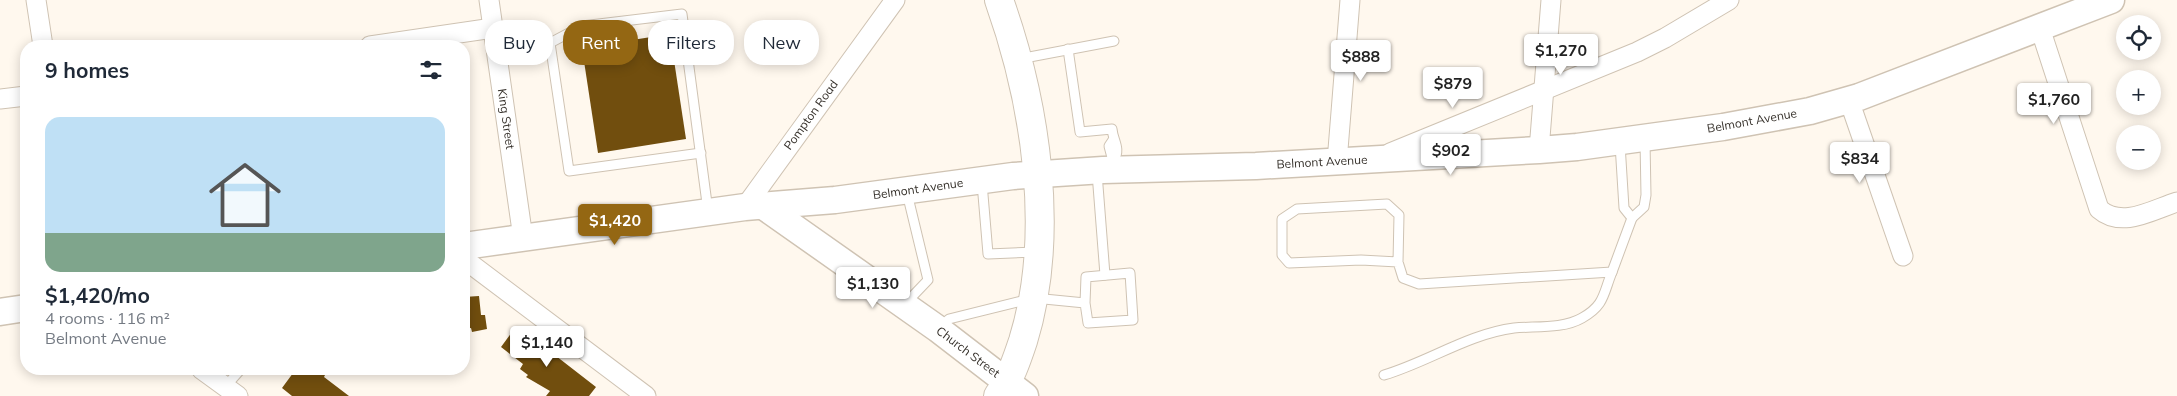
<!DOCTYPE html>
<html lang="en">
<head>
<meta charset="utf-8">
<style>
	:root { --surface:#fff; --page:#f2f2f3; --text:#1f2937; --muted:#747a83; --line:#e0e1e3; --accent:#946713 }
	body { margin:0; font-family:Mulish,sans-serif; background:var(--page); color:var(--text); height:100vh; display:flex; flex-direction:column; font-size:19px; white-space:nowrap }
	* { box-sizing:border-box; margin:0 }
	p { font-size:16px; color:var(--muted) }
	.icon { flex:none; width:28px; height:28px; fill:none; stroke:currentColor; stroke-width:2; stroke-linecap:round; stroke-linejoin:round }
	.map { position:relative; flex:1; overflow:hidden }
	.panel { position:absolute; left:20px; top:40px; width:450px; height:335px; display:flex; flex-direction:column; background:var(--surface); border-radius:20px; box-shadow:0 2px 12px #0003 }
	.panel>* { flex:none }
	.guide { position:absolute; left:485px; top:20px; width:475px; height:45px; display:flex; gap:10px }
	.controls { position:absolute; left:2116px; top:15px; display:grid; gap:10px }
	.controls a { display:grid; place-items:center; width:45px; height:45px; border-radius:50%; background:var(--surface); box-shadow:0 2px 12px #0003; font-size:25px }
	.price { position:absolute; translate:-50% -42px; padding:0 11px; border-radius:5px; background:#fff; color:#222; font-size:16px; line-height:32px; filter:drop-shadow(0 1px 2px #0008) }
	.price::after { content:''; position:absolute; left:50%; top:30px; width:15px; height:11px; margin-left:-8px; background:inherit; clip-path:polygon(0 0,100% 0,50% 100%) }
	.price.current { background:var(--accent); color:#fff }
	ul { padding:0; list-style:none }
	li { display:grid; align-content:center; gap:10px; height:265px; padding:0 25px }
	li+li { border-top:1px solid var(--line) }
	li span { display:grid; place-items:center; height:155px; border-radius:15px; color:#555 }
	li>.icon { margin-inline-start:auto }
	span .icon { width:90px; height:90px; fill:#fffc; stroke-width:1 }
	li b { font-size:21px }
	h2 { display:flex; justify-content:space-between; align-items:center; height:60px; padding:0 25px; font-size:21px }
	.pill { padding:0 18px; border-radius:20px; background:var(--surface); box-shadow:0 2px 12px #0003; font-size:18px; line-height:45px }
	.pill.current { background:var(--accent); color:#fff }
	.map>svg:first-child { display:block }
</style>
</head>
<body>
<div class="map">
<svg width="2177" height="396" viewBox="0 0 2177 396">
	<rect width="100%" height="100%" fill="#fff8ee"/>
	<g fill="#714e0e">
		<path d="M670,34L686,139L598,153L582,48Z"/>
		<path d="M479,296L481,315H485L487,329L472,332L471,328L464,329V297Z"/>
		<path d="M515,328L546,351L547,349L596,387L589,396H546L550,391L526,377L528,375L520,369L523,364L501,347Z"/>
		<path d="M296,369H317L325,375L324,377L349,396H292L282,388Z"/>
	</g>
	<g fill="none" stroke-linecap="round" stroke-linejoin="round">
		<defs>
			<g id="lane">
				<path d="M550,43L569,171L701,153"/>
				<path d="M1068,49L1080,132L1112,129C1113,141 1121,148 1114,160"/>
				<path d="M497,51L550,43L582,26L682,14L708,211"/>
				<path d="M1019,59L1114,41"/>
				<path d="M1113,140L1109,146L1114,165"/>
				<path d="M1620,144L1624,208L1632,218L1644,207L1646,195L1645,141"/>
				<path d="M1097,173L1105,275"/>
				<path d="M982,183L988,254L1036,252"/>
				<path d="M1398,262L1399,215L1387,204L1297,209L1282,219V255L1289,263L1361,260L1398,262L1403,278L1419,284L1612,272L1632,218"/>
				<path d="M905,304L928,280L907,193"/>
				<path d="M939,328L949,319L1034,298L1085,303L1088,323L1133,320L1130,273L1086,277L1085,303"/>
				<path d="M1384,375C1428,362 1468,334 1514,328C1536,326 1563,329 1582,318C1605,305 1603,294 1612,272"/>
				<path d="M225,387L241,369"/>
			</g>
			<g id="street">
				<path d="M36,0L43,46"/>
				<path d="M489,0L523,238"/>
				<path d="M2040,28L2099,209C2122,229 2152,210 2177,202"/>
				<path d="M370,46L493,28"/>
				<path d="M0,99L26,96"/>
				<path d="M1849,100L1903,256"/>
				<path d="M1539,150L1551,0"/>
				<path d="M1390,153L1637,52L1665,38L1729,0"/>
				<path d="M1337,162L1350,0"/>
				<path d="M745,207L895,0"/>
				<path d="M464,259L646,396"/>
				<path d="M201,369L238,396"/>
			</g>
			<g id="secondary">
				<path d="M762,205L938,329L1025,396"/>
				<path d="M464,246L745,207L835,200L1013,176L1103,170L1256,166L1539,150L1577,147L1723,127L1810,111L1859,97L2111,0"/>
				<path d="M0,312L26,308"/>
			</g>
			<path id="primary" d="M998,396C1010,380 1017,359 1023,341C1056,234 1036,104 999,0"/>
		</defs>
		<use href="#lane" stroke="#cfc3b3" stroke-width="11"/>
		<use href="#street" stroke="#cfc3b3" stroke-width="21"/>
		<use href="#secondary" stroke="#cfc3b3" stroke-width="29"/>
		<use href="#primary" stroke="#cfc3b3" stroke-width="30"/>
		<use href="#lane" stroke="#fff" stroke-width="9"/>
		<use href="#street" stroke="#fff" stroke-width="19"/>
		<use href="#secondary" stroke="#fff" stroke-width="26"/>
		<use href="#primary" stroke="#fff" stroke-width="28"/>
	</g>
	<g text-anchor="middle" stroke-width="5" stroke-linejoin="round" paint-order="stroke">
		<g font-size="12" fill="#37322c" stroke="#fff">
			<text transform="translate(811 115) rotate(-54)" y="4">Pompton Road</text>
			<text transform="translate(506 119) rotate(82)" y="4">King Street</text>
			<text transform="translate(1752 121) rotate(-10)" y="4">Belmont Avenue</text>
			<text transform="translate(1322 162) rotate(-3)" y="4">Belmont Avenue</text>
			<text transform="translate(918 189) rotate(-8)" y="4">Belmont Avenue</text>
			<text transform="translate(968 352) rotate(37)" y="4">Church Street</text>
		</g>
	</g>
</svg>
<div class="controls">
<a><svg class="icon" aria-label="locate" viewBox="0 0 24 24"><circle cx="12" cy="12" r="6"/><path d="M12 2v4M12 18v4M2 12h4M18 12h4"/></svg></a>
<a>+</a>
<a>−</a>
</div>
<b class="price" style="left:1561px;top:76px">$1,270</b>
<b class="price" style="left:1361px;top:82px">$888</b>
<b class="price" style="left:1453px;top:109px">$879</b>
<b class="price" style="left:2054px;top:125px">$1,760</b>
<b class="price" style="left:1451px;top:176px">$902</b>
<b class="price" style="left:1860px;top:184px">$834</b>
<b class="price current" style="left:615px;top:246px">$1,420</b>
<b class="price" style="left:873px;top:309px">$1,130</b>
<b class="price" style="left:547px;top:368px">$1,140</b>
<div class="guide">
<a class="pill">Buy</a>
<a class="pill current">Rent</a>
<a class="pill">Filters</a>
<a class="pill">New</a>
</div>
<section class="panel">
<h2>9 homes<svg class="icon" aria-label="filters" viewBox="0 0 24 24"><path d="M4 7h16M4 17h16"/><circle cx="9" cy="7" r="2"/><circle cx="15" cy="17" r="2"/></svg></h2>
<ul>
<li><span style="background:linear-gradient(#bfe0f5 75%,#7fa58c 0)"><svg class="icon" aria-label="home" viewBox="0 0 24 24"><path d="M3 11l9-7 9 7M6 9v11h12V9"/></svg></span><div><b>$1,420/mo</b><p>4 rooms · 116 m²</p><p>Belmont Avenue</p></div></li>
</ul>
</section>
</div>
</body>
</html>
